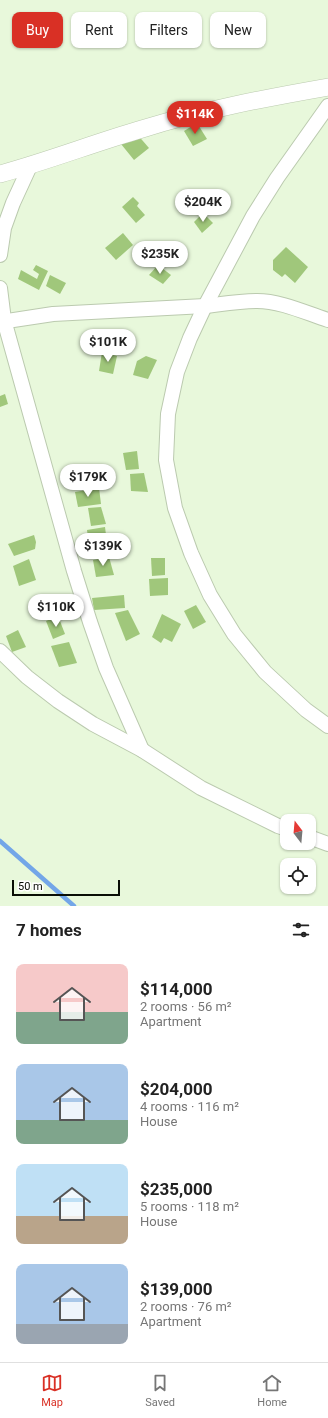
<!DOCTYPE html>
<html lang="en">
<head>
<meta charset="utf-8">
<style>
	:root { --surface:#fff; --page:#f2f2f2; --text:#222; --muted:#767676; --line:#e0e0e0; --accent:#d93025 }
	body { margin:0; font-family:Roboto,sans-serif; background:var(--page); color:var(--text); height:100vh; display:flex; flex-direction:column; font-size:15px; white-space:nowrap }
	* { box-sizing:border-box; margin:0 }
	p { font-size:13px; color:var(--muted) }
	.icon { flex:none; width:22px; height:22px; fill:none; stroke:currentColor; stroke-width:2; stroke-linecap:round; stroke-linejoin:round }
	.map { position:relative; height:906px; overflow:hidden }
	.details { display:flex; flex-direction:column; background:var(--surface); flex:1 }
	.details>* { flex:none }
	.hud { position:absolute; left:12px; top:12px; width:304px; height:36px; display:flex; gap:8px }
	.needle { width:26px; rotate:344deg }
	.fabs { position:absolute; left:280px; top:814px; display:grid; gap:8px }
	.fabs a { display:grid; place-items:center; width:36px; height:36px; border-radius:8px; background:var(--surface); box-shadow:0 1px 3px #0004; font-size:20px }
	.scale { position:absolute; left:12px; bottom:10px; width:108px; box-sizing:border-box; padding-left:4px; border:2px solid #090e05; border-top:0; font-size:11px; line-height:14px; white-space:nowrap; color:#090e05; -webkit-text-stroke:3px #fff; paint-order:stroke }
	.price { position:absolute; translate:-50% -34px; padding:0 9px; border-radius:14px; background:#fff; color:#222; font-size:13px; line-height:26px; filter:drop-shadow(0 1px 2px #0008) }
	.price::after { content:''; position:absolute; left:50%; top:24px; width:12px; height:9px; margin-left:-6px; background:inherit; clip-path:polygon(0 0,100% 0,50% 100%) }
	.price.current { background:var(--accent); color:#fff }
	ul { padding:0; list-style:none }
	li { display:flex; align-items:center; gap:12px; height:100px; padding:0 16px }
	li span { display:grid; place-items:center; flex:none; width:112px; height:80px; border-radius:8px; color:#555 }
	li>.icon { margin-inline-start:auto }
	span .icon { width:48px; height:48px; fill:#fffc; stroke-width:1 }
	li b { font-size:17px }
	h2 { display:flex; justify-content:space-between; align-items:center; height:48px; padding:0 16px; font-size:17px }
	.chip { padding:0 14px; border-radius:8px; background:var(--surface); box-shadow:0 1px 3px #0004; font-size:14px; line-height:36px }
	.chip.current { background:var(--accent); color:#fff }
	.tab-bar { display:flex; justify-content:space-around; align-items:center; height:56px; border-top:1px solid var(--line); background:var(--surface); font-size:11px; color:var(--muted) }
	.tab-bar a { display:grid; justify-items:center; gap:2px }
	.tab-bar .current { color:var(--accent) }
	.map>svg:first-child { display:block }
</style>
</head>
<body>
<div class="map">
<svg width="328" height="906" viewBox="0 0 328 906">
	<rect width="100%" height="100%" fill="#e8f8db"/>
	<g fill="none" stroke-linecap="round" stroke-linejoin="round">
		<path stroke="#73a6e8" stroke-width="4.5" d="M0,841L74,906"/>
	</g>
	<g fill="#a0c77b">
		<path d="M197,123L207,139L193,146L184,131Z"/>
		<path d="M136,133L149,148L134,160L121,144Z"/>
		<path d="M133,197L139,203L137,206L145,215L136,223L122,207Z"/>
		<path d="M203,213L213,223L202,233L194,222Z"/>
		<path d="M123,233L133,245L116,260L105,248Z"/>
		<path d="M286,247L308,267L295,283L285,274L282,277L273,270V260Z"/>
		<path d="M36,265L48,271L39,290L18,279L21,270L37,279L39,274L33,270Z"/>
		<path d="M158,265L171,275L163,284L149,275Z"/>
		<path d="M50,275L66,283L60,294L46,286Z"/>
		<path d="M102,352L117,356L113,374L99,371Z"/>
		<path d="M146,356L157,360L148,379L133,375L137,361Z"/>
		<path d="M5,394L8,404L0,407V396Z"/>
		<path d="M137,451L139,469L126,470L123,453Z"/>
		<path d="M144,473L148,492L131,491L130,474Z"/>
		<path d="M99,488L101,504L78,507L75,492Z"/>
		<path d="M101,507L106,524L91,526L88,508Z"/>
		<path d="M105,527L108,550L90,552L87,530Z"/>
		<path d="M34,535L36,542L35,549L14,556L8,544Z"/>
		<path d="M109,557L114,575L96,577L93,560Z"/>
		<path d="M151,558H165V575L152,576Z"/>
		<path d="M29,559L36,580L19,586L13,566Z"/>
		<path d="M168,578V595L150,596L149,579Z"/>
		<path d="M54,594L58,610L44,615L40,600Z"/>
		<path d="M124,595L125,608L94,610L92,598Z"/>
		<path d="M196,605L206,622L193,629L184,611Z"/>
		<path d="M128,610L140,634L126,641L115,613Z"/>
		<path d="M162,614L181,624L172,642L164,638L161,643L152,637Z"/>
		<path d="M58,616L65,634L53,639L46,621Z"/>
		<path d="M18,630L26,647L12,652L6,636Z"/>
		<path d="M69,642L77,663L59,667L51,646Z"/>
	</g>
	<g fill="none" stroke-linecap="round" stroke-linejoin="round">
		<defs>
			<g id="minor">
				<path d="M328,106L277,178L253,216L205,306L190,338L177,372L168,414L166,460L175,508L191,553L210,595L234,634L265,672L306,710L328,726"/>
				<path d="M0,255L4,228L13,203L30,166"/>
				<path d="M0,288L4,320L74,571L90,622L106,668L142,750"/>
				<path d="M0,322L53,314L205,306C222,304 240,301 257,301C281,301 306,313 328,320"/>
				<path d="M0,651L27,677L58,701L93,724L142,750L201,788L278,826L287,829"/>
				<path d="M309,837L328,844"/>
			</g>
			<path id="tertiary" d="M0,174C48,161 94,143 142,129C203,110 265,98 328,87"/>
		</defs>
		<use href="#minor" stroke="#bbcaaf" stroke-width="16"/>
		<use href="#tertiary" stroke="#bbcaaf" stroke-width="18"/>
		<use href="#minor" stroke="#fff" stroke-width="14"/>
		<use href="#tertiary" stroke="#fff" stroke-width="17"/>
	</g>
</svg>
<div class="fabs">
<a><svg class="needle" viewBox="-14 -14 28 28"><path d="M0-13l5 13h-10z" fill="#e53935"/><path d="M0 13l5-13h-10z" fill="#767676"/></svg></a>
<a><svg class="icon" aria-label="locate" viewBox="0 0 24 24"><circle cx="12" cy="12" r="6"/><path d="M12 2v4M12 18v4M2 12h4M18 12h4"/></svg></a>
</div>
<div class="scale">50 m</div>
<b class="price current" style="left:195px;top:135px">$114K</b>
<b class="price" style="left:203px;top:223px">$204K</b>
<b class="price" style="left:160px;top:275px">$235K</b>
<b class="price" style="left:108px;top:363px">$101K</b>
<b class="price" style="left:88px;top:498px">$179K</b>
<b class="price" style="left:103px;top:567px">$139K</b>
<b class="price" style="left:56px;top:628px">$110K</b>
<div class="hud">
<a class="chip current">Buy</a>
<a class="chip">Rent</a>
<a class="chip">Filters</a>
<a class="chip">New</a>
</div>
</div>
<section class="details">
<h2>7 homes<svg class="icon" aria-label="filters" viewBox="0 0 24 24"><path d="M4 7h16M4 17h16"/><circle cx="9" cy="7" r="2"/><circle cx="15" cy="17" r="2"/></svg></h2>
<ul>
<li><span style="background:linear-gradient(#f6c9c9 60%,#7fa58c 0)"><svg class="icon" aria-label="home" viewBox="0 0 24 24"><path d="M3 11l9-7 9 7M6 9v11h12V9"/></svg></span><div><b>$114,000</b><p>2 rooms · 56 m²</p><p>Apartment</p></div></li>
<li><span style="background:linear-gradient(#a9c7e8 70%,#7fa58c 0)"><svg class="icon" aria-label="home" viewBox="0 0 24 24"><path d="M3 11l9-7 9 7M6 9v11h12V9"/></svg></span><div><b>$204,000</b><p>4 rooms · 116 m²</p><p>House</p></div></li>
<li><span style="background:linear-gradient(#bfe0f5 65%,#b9a48a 0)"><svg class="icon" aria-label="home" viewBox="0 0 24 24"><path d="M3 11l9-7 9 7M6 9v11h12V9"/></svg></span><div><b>$235,000</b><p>5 rooms · 118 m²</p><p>House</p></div></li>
<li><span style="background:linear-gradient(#a9c7e8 75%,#9aa5b1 0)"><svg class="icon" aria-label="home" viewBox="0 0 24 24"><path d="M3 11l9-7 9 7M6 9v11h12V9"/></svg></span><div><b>$139,000</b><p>2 rooms · 76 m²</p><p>Apartment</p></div></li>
</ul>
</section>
<nav class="tab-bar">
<a class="current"><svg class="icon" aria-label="map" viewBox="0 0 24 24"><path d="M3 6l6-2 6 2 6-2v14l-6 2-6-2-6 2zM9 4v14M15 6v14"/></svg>Map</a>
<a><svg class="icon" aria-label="saved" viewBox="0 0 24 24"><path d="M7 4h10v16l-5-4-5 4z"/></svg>Saved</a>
<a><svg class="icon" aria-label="home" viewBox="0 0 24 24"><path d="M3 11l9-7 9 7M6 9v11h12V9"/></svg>Home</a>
</nav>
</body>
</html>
